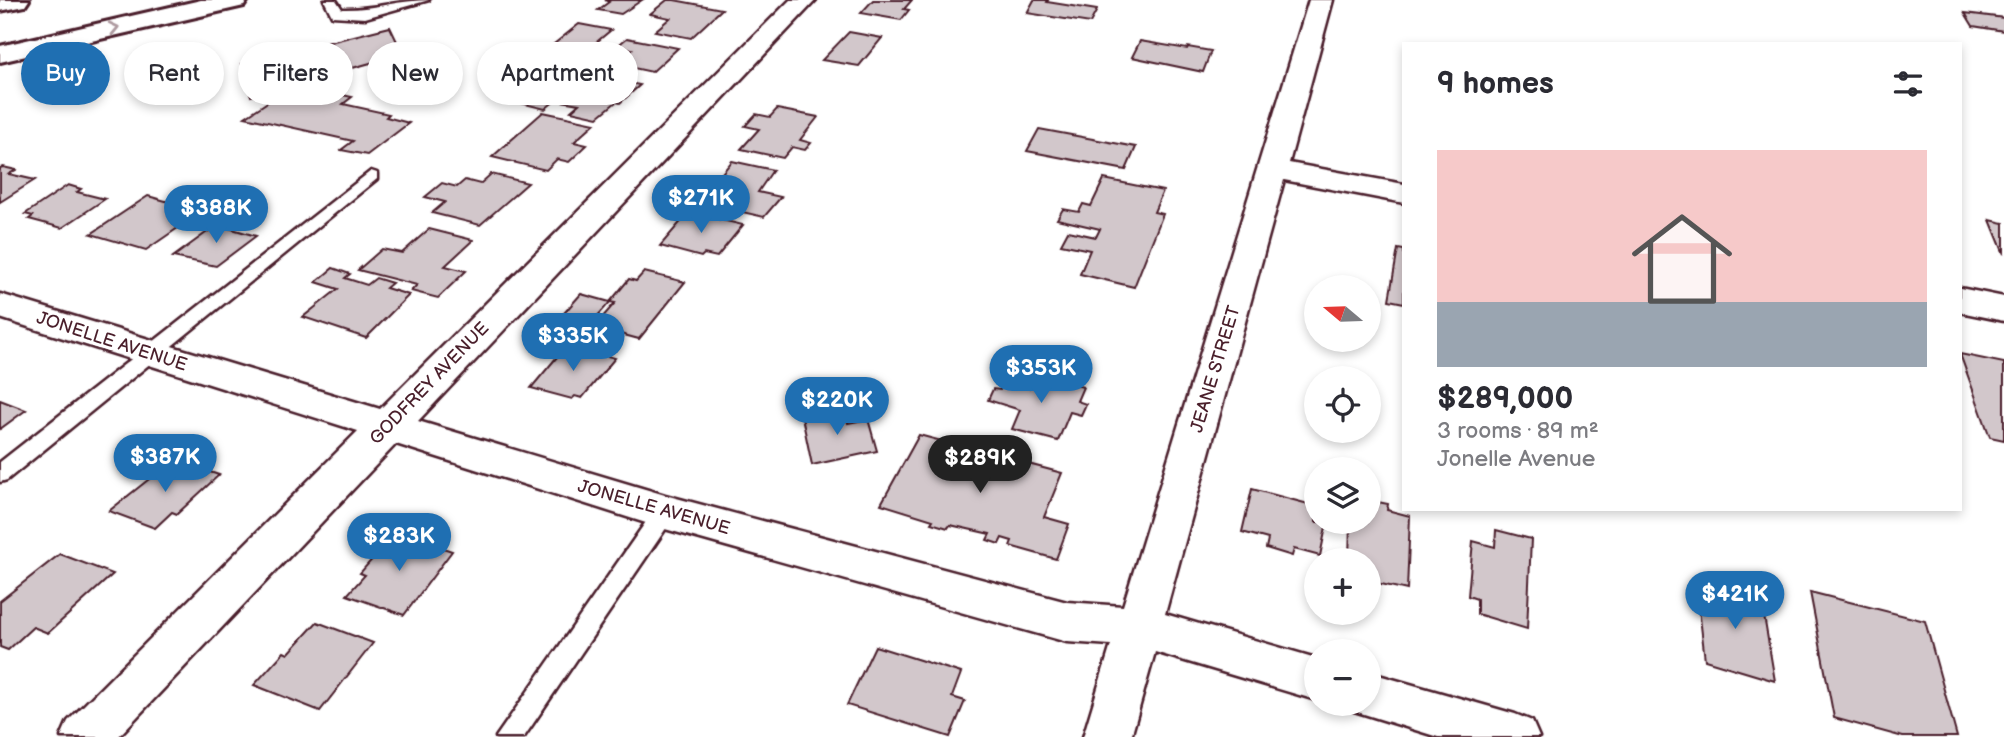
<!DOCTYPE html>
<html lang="en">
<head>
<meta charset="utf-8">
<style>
	:root { --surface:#fff; --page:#f2f2f3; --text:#2b2b33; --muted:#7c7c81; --accent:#1f6fb2 }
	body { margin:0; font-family:"Balsamiq Sans",sans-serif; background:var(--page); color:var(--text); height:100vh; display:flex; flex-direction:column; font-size:26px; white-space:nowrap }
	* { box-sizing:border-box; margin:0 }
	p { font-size:23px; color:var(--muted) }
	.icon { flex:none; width:38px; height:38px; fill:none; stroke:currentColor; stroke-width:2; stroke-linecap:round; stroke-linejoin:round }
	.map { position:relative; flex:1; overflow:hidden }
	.details { position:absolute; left:1402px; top:42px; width:560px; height:469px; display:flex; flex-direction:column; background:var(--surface); border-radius:0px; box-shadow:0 4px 10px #0003 }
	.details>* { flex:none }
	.guide { position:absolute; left:21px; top:42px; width:665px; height:63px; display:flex; gap:14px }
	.needle { width:46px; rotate:289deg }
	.fabs { position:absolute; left:1304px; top:275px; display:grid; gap:14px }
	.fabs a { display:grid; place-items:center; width:77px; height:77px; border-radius:50%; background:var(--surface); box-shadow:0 4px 10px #0003; font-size:35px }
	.price { position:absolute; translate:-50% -60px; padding:0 16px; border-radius:24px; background:var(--accent); color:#fff; font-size:23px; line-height:46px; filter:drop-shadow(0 2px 4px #0008) }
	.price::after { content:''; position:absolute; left:50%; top:42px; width:21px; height:16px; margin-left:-10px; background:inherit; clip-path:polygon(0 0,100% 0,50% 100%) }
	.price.current { background:#222; color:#fff }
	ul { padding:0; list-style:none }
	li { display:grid; align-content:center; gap:14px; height:371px; padding:0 35px }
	li span { display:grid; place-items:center; height:217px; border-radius:0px; color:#555 }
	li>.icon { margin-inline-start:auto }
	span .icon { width:126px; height:126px; fill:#fffc; stroke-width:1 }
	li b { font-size:30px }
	h2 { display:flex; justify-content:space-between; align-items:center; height:84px; padding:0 35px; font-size:30px }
	.chip { padding:0 24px; border-radius:32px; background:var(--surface); box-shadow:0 4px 10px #0003; font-size:24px; line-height:63px }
	.chip.current { background:var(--accent); color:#fff }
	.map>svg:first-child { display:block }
</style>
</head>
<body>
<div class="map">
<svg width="2004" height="737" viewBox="0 0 2004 737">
	<rect width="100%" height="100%" fill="#fff"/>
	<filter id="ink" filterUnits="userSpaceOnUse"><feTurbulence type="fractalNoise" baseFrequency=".0143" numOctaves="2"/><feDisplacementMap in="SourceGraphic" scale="14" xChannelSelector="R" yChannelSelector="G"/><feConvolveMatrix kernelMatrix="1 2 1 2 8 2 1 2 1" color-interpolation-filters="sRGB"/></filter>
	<g filter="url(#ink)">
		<g fill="#d2c7cb" stroke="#4a1f2b" stroke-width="2">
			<path d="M642,0L621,14L598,10L609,2L605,0Z"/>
			<path d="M667,0H674L722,9L691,38L655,31L670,18L650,14Z"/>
			<path d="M873,0H912L904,9L909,10L901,20L861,13Z"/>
			<path d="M1034,0H1048L1047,2L1097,10L1090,23L1027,13Z"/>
			<path d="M1965,13L2004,18V31L1973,26Z"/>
			<path d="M579,24L611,30L576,59L544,52Z"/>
			<path d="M390,27L403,54L251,96L242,64Z"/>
			<path d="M849,32L882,38L859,66L822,60Z"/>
			<path d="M627,38L678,48L652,72L615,64L632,49L617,46Z"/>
			<path d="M1140,41L1187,49L1188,47L1211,51L1203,72L1132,57Z"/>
			<path d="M603,78L640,85L620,103L616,102L598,117L571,111L579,104L556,100L545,109L521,103L540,88L564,94L578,82L595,85Z"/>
			<path d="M284,91L327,101L338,94L352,97L343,104L389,114L386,117L409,123L367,155L341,150L353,141L245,117Z"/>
			<path d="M777,109L818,117L800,140L811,143L805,150L792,147L783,158L741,149L759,129L745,126L756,114L770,117Z"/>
			<path d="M543,112L595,123L574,142L587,145L569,162L557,159L546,170L492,157Z"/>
			<path d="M1039,129L1136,147L1126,170L1027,151Z"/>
			<path d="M732,161L773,170L758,192L781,197L764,217L698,202Z"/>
			<path d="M3,167L16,170L9,174L35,180L0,202V168Z"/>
			<path d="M491,174L528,183L480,225L432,213L445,202L425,197L442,183L457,187L465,180L480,184Z"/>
			<path d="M1104,179L1163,191L1154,212L1163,214L1134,287L1080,274L1090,250L1061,244L1068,231L1096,237L1100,229L1057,219L1063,209L1079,212L1083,204L1091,206Z"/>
			<path d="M68,185L81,189L77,192L105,199L62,228L29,219L33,216L25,214Z"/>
			<path d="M148,196L190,208L206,197L217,201L146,250L91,234Z"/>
			<path d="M689,212L743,225L717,257L704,254L701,257L660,246Z"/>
			<path d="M1990,220L2004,223V254Z"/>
			<path d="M221,222L233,225L229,228L256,236L216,266L173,257Z"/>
			<path d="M429,229L473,240L445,266L466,271L438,298L411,291L417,285L358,270L382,249L402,253Z"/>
			<path d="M1398,249L1404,250V303L1389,300Z"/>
			<path d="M333,268L350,274L345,278L367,285L376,278L392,283L386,288L409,295L366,338L303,317L338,289L316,282Z"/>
			<path d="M644,272L685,282L639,339L594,327L615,303L610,302L586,329L557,321L581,294L610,302L629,279L636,281Z"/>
			<path d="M567,345L615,358L582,398L575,396L572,399L531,388Z"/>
			<path d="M1960,354L2004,363V440L1990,437Z"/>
			<path d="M1035,375L1083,387L1077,401L1086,404L1081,415L1070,412L1058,441L1012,429L1020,410L988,400L993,389L1000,390L1004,381L1029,388Z"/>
			<path d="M0,400L26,410L0,429Z"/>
			<path d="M845,409L848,423L868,419L877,451L812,465L802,417Z"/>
			<path d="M919,435L1062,473L1044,517L1069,524L1056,559L1010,546L1012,541L1002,538L999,544L987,540L990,534L950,525L948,528L931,523L933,520L881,504Z"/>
			<path d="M173,460L219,475L177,514L172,512L155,528L109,511Z"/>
			<path d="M1252,489L1316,506V522H1327L1320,556L1294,549L1292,556L1266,548L1268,539L1242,532Z"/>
			<path d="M1368,500L1388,504L1387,510L1410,516L1407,590L1368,581V560H1349L1350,522H1368Z"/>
			<path d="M1496,530L1531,539L1527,629L1477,614V599L1468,596L1473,541L1495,547Z"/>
			<path d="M396,532L452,551L404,615L347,595L365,575L360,573Z"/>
			<path d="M60,554L113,574L48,633L33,627L8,650L0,647V601Z"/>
			<path d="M1696,582L1761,598L1775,681L1705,660Z"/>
			<path d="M1810,592L1925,621L1957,737H1903L1834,718Z"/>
			<path d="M317,622L373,643L320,711L254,685L284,652L288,654Z"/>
			<path d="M875,646L961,673L952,697L965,701L950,737L847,705Z"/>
		</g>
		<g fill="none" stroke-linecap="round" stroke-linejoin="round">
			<defs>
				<g id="lane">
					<path d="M324,0H336L342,9C372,10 399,0 429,0L365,18L332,16Z"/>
					<path d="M371,171L377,173V179L7,480L0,482V462Z"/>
					<path d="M665,503L673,506L676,512L673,518L524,737H496L657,506Z"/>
				</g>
				<g id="street">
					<path d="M790,0H816L418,421L665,495L1067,602L1123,606L1309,0H1333L1289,163L1404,184V203L1284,180L1165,614L1316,658V700L1155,652L1131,737H1083L1111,645L1067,642L665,529L396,444L118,737H61L68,721L358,431L0,318V294L380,409Z"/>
					<path d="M1960,288L2004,297V321L1960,312Z"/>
					<path d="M1368,672L1515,714L1532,721L1539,737H1438L1351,710L1349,704H1368Z"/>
				</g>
				<path id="secondary" d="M201,0H248L244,6L0,62V46Z"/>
				<path id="highway" d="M0,0H29L25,6L0,11Z"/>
			</defs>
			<use href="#lane" stroke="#4a1f2b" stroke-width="5"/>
			<use href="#street" stroke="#4a1f2b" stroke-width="5"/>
			<use href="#secondary" stroke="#4a1f2b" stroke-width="6"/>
			<use href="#highway" stroke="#4a1f2b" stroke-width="6"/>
			<use href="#lane" fill="#fff" fill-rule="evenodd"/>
			<use href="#street" fill="#fff" fill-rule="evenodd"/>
			<use href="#secondary" fill="#fff" fill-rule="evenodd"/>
			<use href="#highway" fill="#fff" fill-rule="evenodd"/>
		</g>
		<defs><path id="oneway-chevron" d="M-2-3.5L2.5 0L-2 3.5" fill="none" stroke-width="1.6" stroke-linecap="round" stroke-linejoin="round" transform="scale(1.75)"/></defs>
		<use stroke="#ae9aa0" href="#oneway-chevron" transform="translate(114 28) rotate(-13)"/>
	</g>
	<g text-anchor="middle" stroke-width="6" stroke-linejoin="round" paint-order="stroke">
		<g font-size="18" fill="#4a1f2b" stroke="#fff">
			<text transform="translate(112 341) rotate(18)" y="6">JONELLE AVENUE</text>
			<text transform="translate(1215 369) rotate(-73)" y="6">JEANE STREET</text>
			<text transform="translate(429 383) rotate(-46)" y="6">GODFREY AVENUE</text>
			<text transform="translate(654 507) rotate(16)" y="6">JONELLE AVENUE</text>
		</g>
	</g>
</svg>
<div class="fabs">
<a><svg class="needle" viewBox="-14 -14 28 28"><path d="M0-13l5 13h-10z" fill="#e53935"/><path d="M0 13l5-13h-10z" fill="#7c7c81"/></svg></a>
<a><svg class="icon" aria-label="locate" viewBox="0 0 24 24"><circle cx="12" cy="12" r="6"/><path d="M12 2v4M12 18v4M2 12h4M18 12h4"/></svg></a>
<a><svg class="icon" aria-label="layers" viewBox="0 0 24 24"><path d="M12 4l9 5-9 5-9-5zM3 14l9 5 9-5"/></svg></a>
<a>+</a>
<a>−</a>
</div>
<b class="price" style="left:701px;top:235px">$271K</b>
<b class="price" style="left:216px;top:245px">$388K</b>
<b class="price" style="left:573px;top:373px">$335K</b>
<b class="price" style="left:1041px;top:405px">$353K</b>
<b class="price" style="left:837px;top:437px">$220K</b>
<b class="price" style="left:165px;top:494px">$387K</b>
<b class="price current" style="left:980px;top:495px">$289K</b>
<b class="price" style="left:399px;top:573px">$283K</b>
<b class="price" style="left:1735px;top:631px">$421K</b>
<div class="guide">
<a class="chip current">Buy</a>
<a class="chip">Rent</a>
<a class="chip">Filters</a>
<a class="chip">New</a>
<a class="chip">Apartment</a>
</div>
<section class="details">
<h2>9 homes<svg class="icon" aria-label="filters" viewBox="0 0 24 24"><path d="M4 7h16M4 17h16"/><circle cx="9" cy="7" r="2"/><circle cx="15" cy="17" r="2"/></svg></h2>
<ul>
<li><span style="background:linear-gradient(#f6c9c9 70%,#9aa5b1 0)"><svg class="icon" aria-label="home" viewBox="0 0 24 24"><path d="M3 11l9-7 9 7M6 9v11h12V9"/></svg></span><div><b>$289,000</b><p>3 rooms · 89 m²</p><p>Jonelle Avenue</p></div></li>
</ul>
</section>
</div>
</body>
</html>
